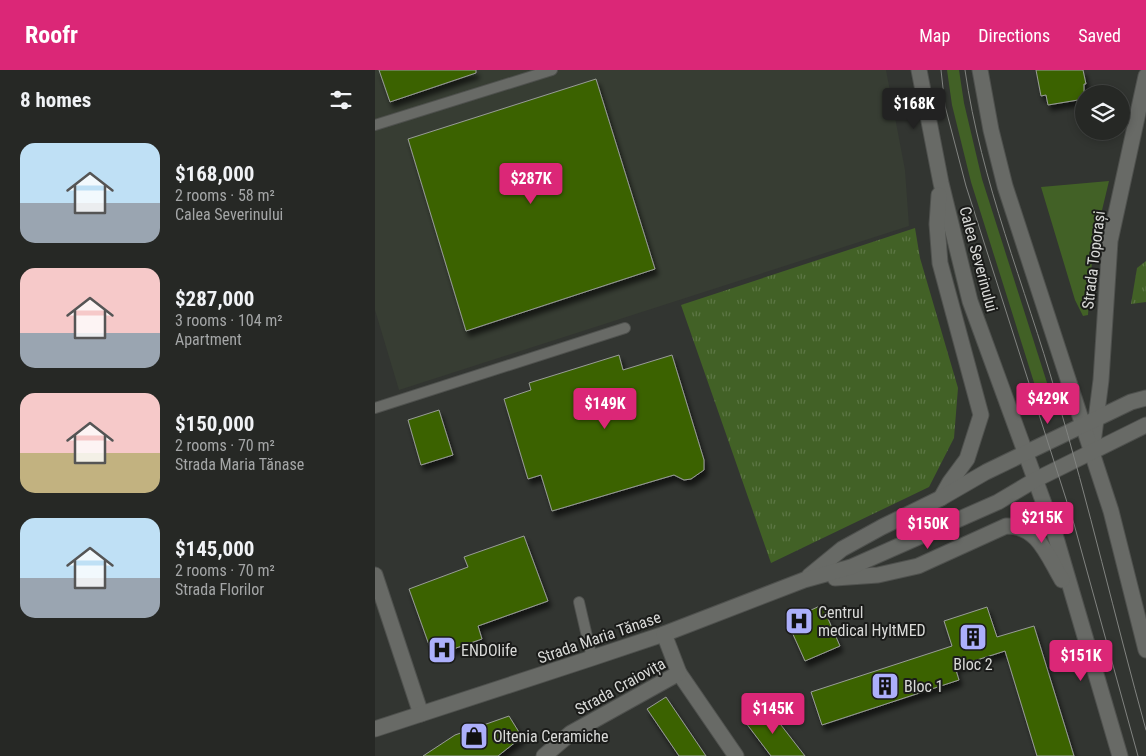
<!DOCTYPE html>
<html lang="en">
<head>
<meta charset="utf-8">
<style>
	:root { --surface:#262825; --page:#323432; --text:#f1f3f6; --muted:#a4a6a7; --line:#424442; --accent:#db2777 }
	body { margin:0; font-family:"Roboto Condensed",sans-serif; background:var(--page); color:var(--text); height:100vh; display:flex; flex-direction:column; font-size:19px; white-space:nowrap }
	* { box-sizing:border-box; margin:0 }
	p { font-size:16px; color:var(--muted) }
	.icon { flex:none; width:28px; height:28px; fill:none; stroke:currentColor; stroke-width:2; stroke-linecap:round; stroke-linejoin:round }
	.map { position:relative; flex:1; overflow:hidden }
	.panel { display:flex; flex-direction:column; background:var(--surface); width:375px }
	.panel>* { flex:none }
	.tools { position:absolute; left:700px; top:15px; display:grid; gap:10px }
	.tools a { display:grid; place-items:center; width:55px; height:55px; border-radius:50%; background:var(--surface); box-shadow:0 2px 8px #0003,0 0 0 1px var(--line); font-size:25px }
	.price { position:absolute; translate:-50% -42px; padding:0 11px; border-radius:5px; background:var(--accent); color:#fff; font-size:16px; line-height:32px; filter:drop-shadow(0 1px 2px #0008) }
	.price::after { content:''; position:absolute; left:50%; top:30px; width:15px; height:11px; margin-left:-8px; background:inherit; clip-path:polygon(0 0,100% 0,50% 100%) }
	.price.active { background:#222; color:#fff }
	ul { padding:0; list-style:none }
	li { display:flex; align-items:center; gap:15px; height:125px; padding:0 20px }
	li span { display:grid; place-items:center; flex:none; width:140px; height:100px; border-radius:15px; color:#555 }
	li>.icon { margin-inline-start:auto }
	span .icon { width:60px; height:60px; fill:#fffc; stroke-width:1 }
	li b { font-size:21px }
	h2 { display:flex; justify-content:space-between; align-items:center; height:60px; padding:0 20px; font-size:21px }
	header { display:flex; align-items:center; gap:30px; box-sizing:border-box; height:70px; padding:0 25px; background:var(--accent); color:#fff }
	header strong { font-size:24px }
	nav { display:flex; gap:28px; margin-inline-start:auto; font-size:18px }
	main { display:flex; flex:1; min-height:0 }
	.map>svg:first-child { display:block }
</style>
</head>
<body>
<header>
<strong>Roofr</strong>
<nav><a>Map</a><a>Directions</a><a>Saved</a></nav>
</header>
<main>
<section class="panel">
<h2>8 homes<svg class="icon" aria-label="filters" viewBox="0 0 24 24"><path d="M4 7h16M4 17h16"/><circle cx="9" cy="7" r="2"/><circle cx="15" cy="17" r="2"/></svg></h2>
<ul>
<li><span style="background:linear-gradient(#bfe0f5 60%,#9aa5b1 0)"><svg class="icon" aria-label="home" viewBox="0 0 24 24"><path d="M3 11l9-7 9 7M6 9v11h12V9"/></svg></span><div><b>$168,000</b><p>2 rooms · 58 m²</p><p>Calea Severinului</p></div></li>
<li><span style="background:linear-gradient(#f6c9c9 65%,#9aa5b1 0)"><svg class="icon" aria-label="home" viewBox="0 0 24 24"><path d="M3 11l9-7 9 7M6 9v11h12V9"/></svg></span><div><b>$287,000</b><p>3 rooms · 104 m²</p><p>Apartment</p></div></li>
<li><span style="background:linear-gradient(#f6c9c9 60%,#c2b280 0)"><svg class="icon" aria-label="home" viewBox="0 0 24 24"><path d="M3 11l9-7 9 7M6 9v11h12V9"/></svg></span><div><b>$150,000</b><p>2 rooms · 70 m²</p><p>Strada Maria Tănase</p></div></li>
<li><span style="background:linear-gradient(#bfe0f5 60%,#9aa5b1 0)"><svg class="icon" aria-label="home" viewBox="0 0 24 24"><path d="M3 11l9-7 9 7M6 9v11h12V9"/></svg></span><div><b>$145,000</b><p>2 rooms · 70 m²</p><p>Strada Florilor</p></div></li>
</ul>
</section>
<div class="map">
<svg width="771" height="686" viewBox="0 0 771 686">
	<defs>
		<pattern id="park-tufts" width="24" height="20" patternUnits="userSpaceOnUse" patternTransform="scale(1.25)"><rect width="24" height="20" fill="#426126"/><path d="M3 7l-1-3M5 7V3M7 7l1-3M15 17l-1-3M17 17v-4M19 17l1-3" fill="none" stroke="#5d7745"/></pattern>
		<filter id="shadow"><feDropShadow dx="3" dy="5.5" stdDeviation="2.5" flood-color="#0009"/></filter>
	</defs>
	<rect width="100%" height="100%" fill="#323531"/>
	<path fill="#373d33" d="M0,0H511L530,100L534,156L24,320L0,240Z"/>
	<g fill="#426126">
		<path d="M572,0H584L589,33L607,109L674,319L662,322L596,112L577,35Z"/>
		<path d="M734,111L718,178L713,245L708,246L700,230L666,117Z"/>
	</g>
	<g fill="url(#park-tufts)">
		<path d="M540,158L545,188L583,318L579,368L554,417L396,493L306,235Z"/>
		<path d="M771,191V232L756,234L762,198Z"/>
	</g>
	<g fill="#3a6206" stroke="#999c97" filter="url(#shadow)">
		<path d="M4,0H101V3L15,32Z"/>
		<path d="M661,0H708L711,14H709V29L673,35L671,25L666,26Z"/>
		<path d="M221,9L280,199L91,261L33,69Z"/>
		<path d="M244,285L248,300L297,285L329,390V400L316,409L309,410L299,405L177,441L166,405L153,409L129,329L156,320L154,313Z"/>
		<path d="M64,340L78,385L46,395L33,350Z"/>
		<path d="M149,466L173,531L103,556L107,569L58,586L34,519L93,497L89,487Z"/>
		<path d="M447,535L465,576L430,591L412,551Z"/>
		<path d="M612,537L622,567L659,556L699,686H662L630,581L580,597L584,610L447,655L436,622L577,576L569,551Z"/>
		<path d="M291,627L331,686H304L272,639Z"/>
		<path d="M392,637L430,686H396L371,653Z"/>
		<path d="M134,646L147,667L123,686H48L80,665Z"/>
	</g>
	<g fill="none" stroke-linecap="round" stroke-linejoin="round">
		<defs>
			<g id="lane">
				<path d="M0,55L177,0"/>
				<path d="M0,338L250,258"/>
				<path d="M204,532L217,588"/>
			</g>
			<g id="street">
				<path d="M717,381L726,310L735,171L771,6"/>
				<path d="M0,505L46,644"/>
				<path d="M304,603L361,686"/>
			</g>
			<g id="secondary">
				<path d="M544,0L566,113L595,231L679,461L745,686"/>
				<path d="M605,0L616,60L630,116L736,441L771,580"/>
				<path d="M564,125L562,154L565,193L606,345L592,389L575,412L566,428"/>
				<path d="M434,506L467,479L507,457L566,428L611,402L756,332L771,328"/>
				<path d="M460,508L503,505L543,496L631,456C663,455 673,487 687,510"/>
				<path d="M0,659L217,588L289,564L429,510L476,497L623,432L660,410L771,355"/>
				<path d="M169,686L196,663L304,603L289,564"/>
			</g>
		</defs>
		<use href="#lane" stroke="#4f514e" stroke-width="12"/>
		<use href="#street" stroke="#4f514e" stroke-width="17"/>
		<use href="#secondary" stroke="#4f514e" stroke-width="17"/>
		<use href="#lane" stroke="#686a66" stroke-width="10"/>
		<use href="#street" stroke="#686a66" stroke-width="15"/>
		<use href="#secondary" stroke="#686a66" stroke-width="15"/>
		<g stroke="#818380" stroke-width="1">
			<path d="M566,0L570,36L591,116L699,454L763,686"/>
			<path d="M590,0C606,112 650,216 681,324C714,435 740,548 771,660"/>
		</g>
	</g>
	<defs>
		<symbol id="hospital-square" viewBox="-11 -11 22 22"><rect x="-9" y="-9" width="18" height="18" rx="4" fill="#acaffb" stroke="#1b1c1a"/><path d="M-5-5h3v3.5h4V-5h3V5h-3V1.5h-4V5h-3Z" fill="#111"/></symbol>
		<symbol id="building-square" viewBox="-11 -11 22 22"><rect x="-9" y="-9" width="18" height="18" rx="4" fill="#acaffb" stroke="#1b1c1a"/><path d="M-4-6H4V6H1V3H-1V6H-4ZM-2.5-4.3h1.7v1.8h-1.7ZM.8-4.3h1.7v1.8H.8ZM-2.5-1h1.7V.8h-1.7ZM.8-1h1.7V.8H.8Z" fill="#111"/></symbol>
		<symbol id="shop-square" viewBox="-11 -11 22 22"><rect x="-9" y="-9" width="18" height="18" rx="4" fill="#acaffb" stroke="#1b1c1a"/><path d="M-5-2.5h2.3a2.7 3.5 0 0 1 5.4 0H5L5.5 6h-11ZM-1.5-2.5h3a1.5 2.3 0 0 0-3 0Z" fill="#111"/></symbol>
	</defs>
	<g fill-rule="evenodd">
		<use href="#hospital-square" x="408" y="535" width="32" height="32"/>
		<use href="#building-square" x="582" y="551" width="32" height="32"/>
		<use href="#hospital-square" x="51" y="564" width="32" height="32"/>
		<use href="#building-square" x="494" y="600" width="32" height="32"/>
		<use href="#shop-square" x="83" y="650" width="32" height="32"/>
	</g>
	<g text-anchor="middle" stroke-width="4" stroke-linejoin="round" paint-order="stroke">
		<g font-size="16" fill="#d9dad8" stroke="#1b1c1a">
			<text transform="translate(604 189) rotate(75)" y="6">Calea Severinului</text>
			<text transform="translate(718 190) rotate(-83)" y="6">Strada Toporași</text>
			<text transform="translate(224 567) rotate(-19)" y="6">Strada Maria Tănase</text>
			<text transform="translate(245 616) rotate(-29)" y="6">Strada Craiovița</text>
		</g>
		<g font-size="16" fill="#d9dad8" stroke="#1b1c1a" text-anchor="start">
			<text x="443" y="548">Centrul<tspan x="443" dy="18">medical HyltMED</tspan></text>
			<text x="86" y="586">ENDOlife</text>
			<text x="598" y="600" text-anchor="middle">Bloc 2</text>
			<text x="529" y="622">Bloc 1</text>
			<text x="118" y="672">Oltenia Ceramiche</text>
		</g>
	</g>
</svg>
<div class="tools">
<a><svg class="icon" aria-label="layers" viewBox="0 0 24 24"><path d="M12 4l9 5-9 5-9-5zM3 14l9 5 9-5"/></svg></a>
</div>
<b class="price active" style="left:539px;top:60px">$168K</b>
<b class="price" style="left:156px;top:135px">$287K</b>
<b class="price" style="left:673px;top:355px">$429K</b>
<b class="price" style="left:230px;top:360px">$149K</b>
<b class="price" style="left:667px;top:474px">$215K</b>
<b class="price" style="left:553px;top:480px">$150K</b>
<b class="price" style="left:706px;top:612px">$151K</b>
<b class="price" style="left:398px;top:665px">$145K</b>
</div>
</main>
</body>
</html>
